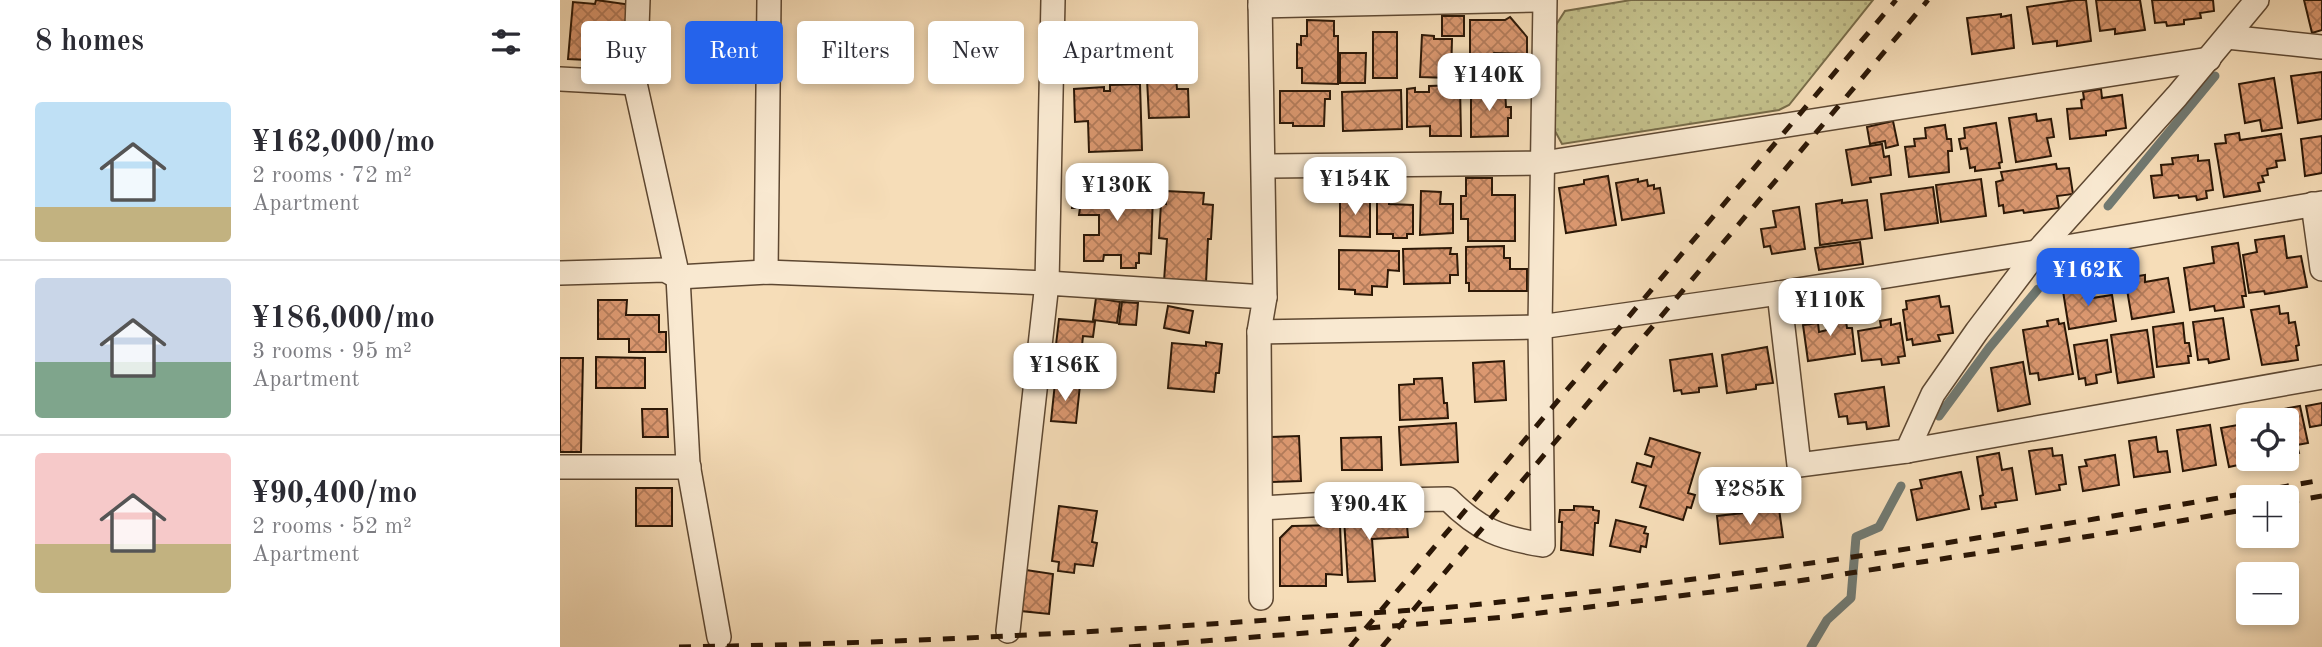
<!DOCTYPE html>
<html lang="en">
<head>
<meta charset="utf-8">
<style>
	:root { --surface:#fff; --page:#f2f2f3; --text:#2b2b33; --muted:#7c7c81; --line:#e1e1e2; --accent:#2563eb }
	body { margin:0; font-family:"Old Standard TT",serif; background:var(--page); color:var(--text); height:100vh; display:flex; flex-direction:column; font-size:26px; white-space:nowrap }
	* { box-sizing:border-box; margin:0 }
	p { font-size:23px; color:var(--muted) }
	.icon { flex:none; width:38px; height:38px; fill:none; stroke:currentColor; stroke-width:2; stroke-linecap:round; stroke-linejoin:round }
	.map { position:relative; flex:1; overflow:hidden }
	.side { display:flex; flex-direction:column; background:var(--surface); width:560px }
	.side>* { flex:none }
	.top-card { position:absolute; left:21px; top:21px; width:665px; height:63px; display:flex; gap:14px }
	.tools { position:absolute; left:1676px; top:408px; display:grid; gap:14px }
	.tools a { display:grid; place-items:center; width:63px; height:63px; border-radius:7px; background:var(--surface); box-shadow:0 4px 10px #0003; font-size:35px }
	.price { position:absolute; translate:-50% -60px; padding:0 16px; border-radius:14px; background:#fff; color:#222; font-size:23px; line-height:46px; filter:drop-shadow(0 2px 4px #0008) }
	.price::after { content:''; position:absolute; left:50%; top:42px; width:21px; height:16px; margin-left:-10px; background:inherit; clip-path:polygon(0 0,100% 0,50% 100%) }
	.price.on { background:var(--accent); color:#fff }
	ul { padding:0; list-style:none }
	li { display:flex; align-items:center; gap:21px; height:175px; padding:0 35px }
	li+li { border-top:2px solid var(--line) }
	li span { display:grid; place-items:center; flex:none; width:196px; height:140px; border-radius:7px; color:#555 }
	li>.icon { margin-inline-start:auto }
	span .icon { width:84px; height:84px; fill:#fffc; stroke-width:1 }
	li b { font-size:30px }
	h2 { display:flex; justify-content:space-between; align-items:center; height:84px; padding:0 35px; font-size:30px }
	.chip { padding:0 24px; border-radius:7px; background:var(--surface); box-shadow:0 4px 10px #0003; font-size:24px; line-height:63px }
	.chip.on { background:var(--accent); color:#fff }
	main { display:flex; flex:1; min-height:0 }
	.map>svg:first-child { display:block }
</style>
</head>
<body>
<main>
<section class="side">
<h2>8 homes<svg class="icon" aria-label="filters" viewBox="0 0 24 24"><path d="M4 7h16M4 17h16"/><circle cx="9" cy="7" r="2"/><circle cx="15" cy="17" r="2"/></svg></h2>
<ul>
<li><span style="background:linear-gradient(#bfe0f5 75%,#c2b280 0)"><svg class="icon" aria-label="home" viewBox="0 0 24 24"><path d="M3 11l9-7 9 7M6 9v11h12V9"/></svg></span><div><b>¥162,000/mo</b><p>2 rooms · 72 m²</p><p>Apartment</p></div></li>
<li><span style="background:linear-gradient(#c9d6e8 60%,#7fa58c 0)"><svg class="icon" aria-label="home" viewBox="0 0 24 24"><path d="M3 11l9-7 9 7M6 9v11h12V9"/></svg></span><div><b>¥186,000/mo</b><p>3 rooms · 95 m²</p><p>Apartment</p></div></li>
<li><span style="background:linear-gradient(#f6c9c9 65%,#c2b280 0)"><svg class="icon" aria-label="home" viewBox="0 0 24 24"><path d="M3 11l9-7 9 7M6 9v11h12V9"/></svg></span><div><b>¥90,400/mo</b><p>2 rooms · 52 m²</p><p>Apartment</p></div></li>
</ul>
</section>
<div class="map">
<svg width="1762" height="647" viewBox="0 0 1762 647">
	<defs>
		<pattern id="park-dots" width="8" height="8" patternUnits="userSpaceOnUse" patternTransform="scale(1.75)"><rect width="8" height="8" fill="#c3bf8a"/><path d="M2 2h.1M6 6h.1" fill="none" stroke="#a8a376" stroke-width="1.8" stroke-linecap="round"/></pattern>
		<pattern id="building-cross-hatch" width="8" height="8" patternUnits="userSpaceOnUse" patternTransform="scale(1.75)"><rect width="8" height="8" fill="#db9870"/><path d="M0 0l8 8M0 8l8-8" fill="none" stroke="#b27b5a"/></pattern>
	</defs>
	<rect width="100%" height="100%" fill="#f6ddb8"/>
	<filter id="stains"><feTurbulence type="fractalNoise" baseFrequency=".00286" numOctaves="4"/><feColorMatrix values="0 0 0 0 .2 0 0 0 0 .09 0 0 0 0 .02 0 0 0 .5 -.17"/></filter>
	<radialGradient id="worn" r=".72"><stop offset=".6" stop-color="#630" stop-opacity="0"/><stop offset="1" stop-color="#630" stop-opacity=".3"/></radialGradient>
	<path fill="url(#park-dots)" stroke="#776b48" stroke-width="2" d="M1071,0H1313L1229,105L1219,110L1002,144L995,131L994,28L1005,11Z"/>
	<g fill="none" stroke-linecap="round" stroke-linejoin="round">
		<g stroke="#717971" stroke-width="9">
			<path d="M1548,206L1655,76"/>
			<path d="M1379,416L1429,348L1478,289"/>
			<path d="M1251,647L1267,620L1291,598L1296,537L1319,527L1341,486"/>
		</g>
	</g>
	<g fill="url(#building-cross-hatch)" stroke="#2b1706" stroke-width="2">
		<path d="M36,0L72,5L66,64L51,62L50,71L27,68L28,60L8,59L13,2L35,4Z"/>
		<path d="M1515,0H1526L1531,41L1497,46V41L1473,44L1467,7Z"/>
		<path d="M1536,0H1580L1585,30L1555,34V29L1540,31Z"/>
		<path d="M1592,0H1653L1654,11L1640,13L1641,18L1624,20V24L1607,26L1606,22L1595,23Z"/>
		<path d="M1744,0H1762V30L1752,33Z"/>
		<path d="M1441,14V17L1451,15L1454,48L1412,54L1407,18Z"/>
		<rect x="882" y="16" width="22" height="20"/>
		<path d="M950,17L967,37V54L934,53L921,64L910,53V20H945Z"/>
		<path d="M747,20L774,21V36H778V84L742,83V68H737V44L741,45V36H747Z"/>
		<rect x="813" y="32" width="24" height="46"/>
		<path d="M862,35L874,36V39H892L891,78L860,77Z"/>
		<path d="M780,53H806L805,83H780Z"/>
		<path d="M1762,72V119L1738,123L1731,76Z"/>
		<path d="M616,77L617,89H628L629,117L589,118L587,79Z"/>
		<path d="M1714,78L1722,128L1702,131L1700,120L1685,123L1679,84Z"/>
		<path d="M580,84L582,150L529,152L528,121L515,122L514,89L544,87V91H550V85Z"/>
		<path d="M900,85L901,136H870V126L847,127V89L855,88V92H869V86Z"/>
		<path d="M911,89H945L946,107H951V118H948V136L911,137Z"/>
		<path d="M1541,89L1542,98L1562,95L1566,128L1546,131V135L1510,139L1507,109L1522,108L1521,100L1524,99L1523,92Z"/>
		<path d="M841,90L842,129L783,131L782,92Z"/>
		<path d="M720,91H770V99H765L764,126H733V123H720Z"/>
		<path d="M1476,114L1477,121L1491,119L1494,137L1487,138L1491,156L1456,162L1449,118Z"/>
		<path d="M1333,121L1338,145L1326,148L1325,141L1310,144L1307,127Z"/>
		<path d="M1436,123L1442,162L1439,163L1440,168L1415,171V167L1410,168L1407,148L1401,149L1399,139L1405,138L1404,128Z"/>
		<path d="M1385,125L1387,139H1391L1392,151H1388L1389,172L1349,177L1345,147L1355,146L1354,139L1366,138L1365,128Z"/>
		<path d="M1679,133L1680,140L1721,134L1725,160L1716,161L1717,167L1707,169L1708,175L1702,176L1704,182L1698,183L1700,191L1664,197L1655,144L1666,143L1665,135Z"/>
		<path d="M1762,136V173L1745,176L1741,139Z"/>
		<path d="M1322,144L1324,157L1329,156L1331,175L1310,178L1311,182L1292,185L1286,150Z"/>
		<path d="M1638,155V161L1649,160L1653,190L1646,191L1647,198L1637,200L1636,196L1619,198L1618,195L1594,198L1591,176L1602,175L1601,165L1613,164L1612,158Z"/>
		<path d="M1496,164L1497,169L1509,168L1513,194L1497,196L1499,208L1464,213L1463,210L1444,213L1443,205L1439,206L1436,182L1443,180L1441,172Z"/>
		<path d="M1048,176L1056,225L1006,233L999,188L1024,184V180Z"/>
		<path d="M906,178H932V195H955V241H908V219H901V196H906Z"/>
		<path d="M1078,179V182L1087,180L1088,186L1094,185V189L1100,188L1104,213L1062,220L1056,183Z"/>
		<path d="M1421,179L1426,216L1381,222L1376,185Z"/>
		<path d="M564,185L584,186V194L593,195L591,254L579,253V263H576V268H561V255H544L543,261H524V235H539V215H519L520,208H512L513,190L520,191L521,188H548V193H564Z"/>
		<path d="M1373,187L1378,223L1325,230L1321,194Z"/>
		<path d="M606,191L644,193L643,204L653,205L651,239H648L646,283L604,281L607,239L599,238L601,203L606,204Z"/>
		<path d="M861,191L881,192L880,204H893V233L860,235Z"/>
		<path d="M800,195H810V237L780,236V198L799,197Z"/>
		<path d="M817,198H829V204L853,205V234H847V238H833V234H817Z"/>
		<path d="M1282,200V203L1307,200L1312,238L1260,245L1256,204Z"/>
		<path d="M1239,207L1245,249L1212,254L1210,246L1204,247L1201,229L1216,227L1213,211Z"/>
		<path d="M1724,236L1727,258L1741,256L1747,287L1705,294L1704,291L1689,293L1683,255L1697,252L1695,240Z"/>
		<path d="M1300,242L1303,264L1259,270L1255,248Z"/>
		<path d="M1678,243L1686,296H1682L1684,307L1655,311L1654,306L1630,310L1624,268L1654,263L1652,247Z"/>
		<path d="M944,246V258H950V269H967V291H909V283H906V247Z"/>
		<path d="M891,248L890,254H897L898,275H890V283L844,284L843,249Z"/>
		<path d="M779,250L839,251V271L828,270L827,287L812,286V295L795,294V290L779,289Z"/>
		<path d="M1585,275V282L1608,278L1614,312L1572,319L1565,278Z"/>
		<path d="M1530,286L1532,298L1552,295L1556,321L1509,329L1503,291Z"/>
		<path d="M1379,296L1381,307L1389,306L1393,333L1378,335L1380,341L1353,345L1352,339L1347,340L1343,310L1347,309L1346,301Z"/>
		<path d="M536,298L560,302L557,323L533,320Z"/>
		<path d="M38,300H67L66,315H99V332H106V352H69V339H38Z"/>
		<path d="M562,302L578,303L576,325L559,324Z"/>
		<path d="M608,306L633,311L629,333L604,328Z"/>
		<path d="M1719,306L1720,314L1728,313L1729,323L1735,322L1739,345L1736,346L1738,360L1702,365L1691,310Z"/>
		<path d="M1284,308L1287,328H1292L1295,354L1248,361L1243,325L1258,323L1259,332L1267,330L1265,311Z"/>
		<path d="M1663,318L1669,359L1649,363L1648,359L1638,360L1633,322Z"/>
		<path d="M499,319L535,322L533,337L523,336L520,365L494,362Z"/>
		<path d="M1331,319V325L1340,323L1345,356L1338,357L1339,363L1322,365L1321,359L1302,361L1298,331L1321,327L1320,321Z"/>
		<path d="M1498,319L1499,324L1504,323L1513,374L1479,380L1478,373L1470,374L1463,330L1488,326L1487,321Z"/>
		<path d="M1623,323L1625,343H1629L1631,356H1628L1629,363L1597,367L1593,327Z"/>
		<path d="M1587,330L1594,377L1558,383L1551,335Z"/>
		<path d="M1547,340L1551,372L1536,375L1537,383L1526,385L1525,378L1519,379L1514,345Z"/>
		<path d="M646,342L662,344L659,373H656L654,392L608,388L612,343L646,346Z"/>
		<path d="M1207,347L1213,383L1196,385V389L1167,393L1162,355Z"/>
		<path d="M1152,354L1157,386L1139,388V392L1122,394L1121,390L1114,391L1110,360Z"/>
		<path d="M36,357L85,358V388H36Z"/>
		<path d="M0,358H23L21,452H0Z"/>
		<path d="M944,361L946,400L915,402L913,363Z"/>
		<path d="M1463,362L1470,404L1438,411L1431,368Z"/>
		<path d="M882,378L884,403H887L888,418L840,420L839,385L854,384V379Z"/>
		<path d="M495,383L520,385L516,423L491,421Z"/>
		<path d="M1324,387L1329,426L1307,429L1306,422L1288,424L1287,416L1279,417L1275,394Z"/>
		<path d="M1762,403V425L1750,427L1746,406Z"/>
		<path d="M1740,406L1748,443L1737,445L1739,453L1727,455V420H1715L1713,411Z"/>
		<path d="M82,409H107L108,437H83Z"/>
		<path d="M896,423L898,462L841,465L839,427Z"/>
		<path d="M1689,423V458H1710L1669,467L1661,428Z"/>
		<path d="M1650,425L1656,465L1623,471L1617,430Z"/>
		<path d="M739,436L741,481L712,482L711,437Z"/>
		<path d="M821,437L822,470H782L781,438Z"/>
		<path d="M1596,437L1598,452L1607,451L1610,472L1574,477L1569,441Z"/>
		<path d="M1090,438L1140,453L1128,493L1135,495L1131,508L1127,507L1123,520L1080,507L1086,486L1072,482L1077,463L1091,467L1094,457L1085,454Z"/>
		<path d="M1492,448L1493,456L1502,455L1506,484L1499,485L1500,490L1476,494L1469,451Z"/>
		<path d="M1439,453L1442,470L1452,468L1457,500L1435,503L1436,507L1422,509L1420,496L1423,495L1417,457Z"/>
		<path d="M1555,455L1559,485L1523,491L1519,467L1527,466L1525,460Z"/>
		<path d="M1401,472L1409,509L1357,520L1351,490L1362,488L1360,480Z"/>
		<rect x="76" y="488" width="36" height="38"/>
		<path d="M499,506L537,511L532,542L537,543L533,566L515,564L514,573L498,571L499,562L492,561Z"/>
		<path d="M1014,506L1033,507V510L1039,511L1038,523H1035L1033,555L1001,550L1002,522H999L1000,510H1014Z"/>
		<path d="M1219,509L1223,537L1160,544L1157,516Z"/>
		<path d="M846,514L848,537L812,539L815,581L788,582L784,519Z"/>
		<path d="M1056,520L1086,527L1084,533L1088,534L1086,547L1081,546L1080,552L1050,546Z"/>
		<path d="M780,525L782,575L766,574V586H720V538L732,526Z"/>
		<path d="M466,570L493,574L489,614L461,611Z"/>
	</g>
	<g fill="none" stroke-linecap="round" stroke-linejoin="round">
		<defs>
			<g id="minor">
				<path d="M78,0L75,83L118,277L128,464L159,637"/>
				<path d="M700,0L705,297"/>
				<path d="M700,6L977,0"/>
				<path d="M1667,37L1762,47"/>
				<path d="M0,79L75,83"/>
				<path d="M704,166L983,163L1649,59"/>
				<path d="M1753,204L1762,269"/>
				<path d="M206,272L209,0"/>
				<path d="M0,273L105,270L118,277L206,272L487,283L493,0"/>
				<path d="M1219,293L1239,465L1347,451L1373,394L1417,331L1477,252L1617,96L1697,0"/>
				<path d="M699,332L980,327L1219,293L1477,252L1762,203"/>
				<path d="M1347,451L1762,377"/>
				<path d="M0,467H129"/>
				<path d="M701,508L835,500L888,499C919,530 940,538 983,545L980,327L985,0"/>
				<path d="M448,631L487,283L705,297L699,332L701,598"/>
			</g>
		</defs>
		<use href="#minor" stroke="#5e4832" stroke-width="26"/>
		<use href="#minor" stroke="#f9e9d1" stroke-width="23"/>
		<g stroke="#2b1706" stroke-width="5" stroke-dasharray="12 12" stroke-linecap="butt">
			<path d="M1727,502L1762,496"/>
			<path d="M119,647C315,644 512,634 708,620C785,614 863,611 940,602C1215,573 1489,528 1762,480"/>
			<path d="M569,647L947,617L1225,583L1563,531L1689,509"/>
			<path d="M790,647L1336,0"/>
			<path d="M822,647L1368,0"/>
		</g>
	</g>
	<rect width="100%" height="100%" filter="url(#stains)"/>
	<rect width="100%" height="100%" fill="url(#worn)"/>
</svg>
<div class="tools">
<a><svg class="icon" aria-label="locate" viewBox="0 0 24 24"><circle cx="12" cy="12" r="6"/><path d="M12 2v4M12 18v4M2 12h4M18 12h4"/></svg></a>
<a>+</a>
<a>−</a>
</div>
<b class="price" style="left:929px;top:113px">¥140K</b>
<b class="price" style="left:795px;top:217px">¥154K</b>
<b class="price" style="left:557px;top:223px">¥130K</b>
<b class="price on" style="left:1528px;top:308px">¥162K</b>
<b class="price" style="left:1270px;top:338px">¥110K</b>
<b class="price" style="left:505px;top:403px">¥186K</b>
<b class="price" style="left:1190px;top:527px">¥285K</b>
<b class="price" style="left:809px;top:542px">¥90.4K</b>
<div class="top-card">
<a class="chip">Buy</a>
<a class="chip on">Rent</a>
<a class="chip">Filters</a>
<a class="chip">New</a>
<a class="chip">Apartment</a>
</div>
</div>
</main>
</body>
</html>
